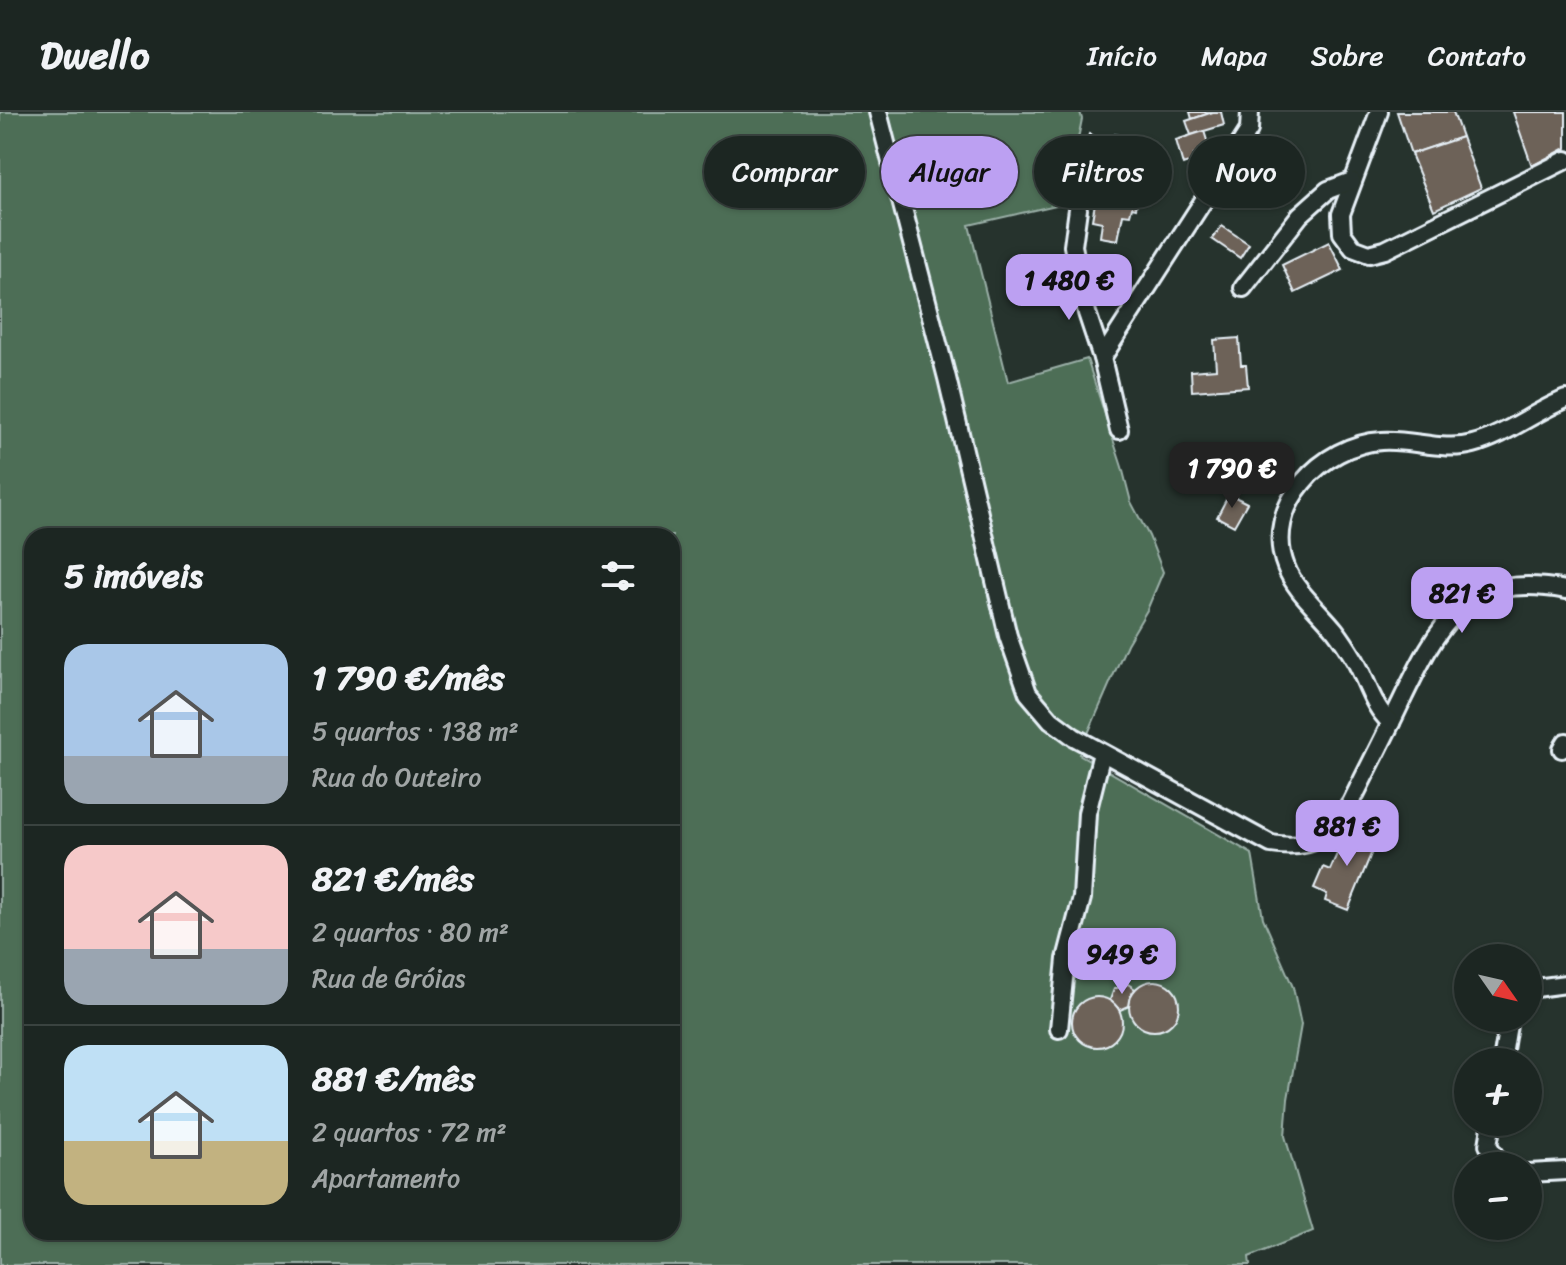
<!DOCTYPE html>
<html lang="pt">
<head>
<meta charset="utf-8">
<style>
	:root { --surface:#1c2622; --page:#29322f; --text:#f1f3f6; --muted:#a0a5a5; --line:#3a4340; --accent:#bca0f2 }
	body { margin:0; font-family:Sriracha,sans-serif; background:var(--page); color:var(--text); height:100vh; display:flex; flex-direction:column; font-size:30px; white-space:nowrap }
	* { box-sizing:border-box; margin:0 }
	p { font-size:26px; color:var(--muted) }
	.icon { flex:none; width:44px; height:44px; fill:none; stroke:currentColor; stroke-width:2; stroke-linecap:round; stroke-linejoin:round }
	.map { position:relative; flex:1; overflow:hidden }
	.side { position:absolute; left:24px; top:416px; width:656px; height:712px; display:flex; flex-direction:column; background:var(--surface); border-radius:24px; box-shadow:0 2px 6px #0004,0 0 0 2px var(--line) }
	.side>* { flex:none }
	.top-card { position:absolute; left:704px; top:24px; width:742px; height:72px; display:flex; gap:16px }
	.needle { width:52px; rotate:124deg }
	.controls { position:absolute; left:1454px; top:832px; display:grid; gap:16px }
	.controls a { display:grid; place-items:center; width:88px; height:88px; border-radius:50%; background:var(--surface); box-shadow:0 2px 6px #0004,0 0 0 2px var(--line); font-size:40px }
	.price { position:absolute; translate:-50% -68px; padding:0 18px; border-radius:16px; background:var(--accent); color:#111; font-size:26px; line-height:52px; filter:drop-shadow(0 2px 4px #0008) }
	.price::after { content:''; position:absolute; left:50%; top:48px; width:24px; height:18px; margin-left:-12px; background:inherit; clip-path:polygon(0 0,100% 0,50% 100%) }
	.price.selected { background:#222; color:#fff }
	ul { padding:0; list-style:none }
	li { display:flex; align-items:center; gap:24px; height:200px; padding:0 40px }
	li+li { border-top:2px solid var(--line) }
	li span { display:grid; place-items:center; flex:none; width:224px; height:160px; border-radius:24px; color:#555 }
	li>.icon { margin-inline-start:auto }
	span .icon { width:96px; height:96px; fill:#fffc; stroke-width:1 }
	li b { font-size:34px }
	h2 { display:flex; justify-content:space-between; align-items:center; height:96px; padding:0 40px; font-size:34px }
	.chip { padding:0 28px; border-radius:36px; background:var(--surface); box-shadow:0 2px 6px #0004,0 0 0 2px var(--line); font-size:28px; line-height:72px }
	.chip.selected { background:var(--accent); color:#111 }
	header { display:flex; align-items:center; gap:48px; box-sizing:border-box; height:112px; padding:0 40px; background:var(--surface); border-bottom:2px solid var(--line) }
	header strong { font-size:38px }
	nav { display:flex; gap:44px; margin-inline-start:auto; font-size:28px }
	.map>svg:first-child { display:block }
</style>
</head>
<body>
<header>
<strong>Dwello</strong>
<nav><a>Início</a><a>Mapa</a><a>Sobre</a><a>Contato</a></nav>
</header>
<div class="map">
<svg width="1566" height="1153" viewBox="0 0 1566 1153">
	<rect width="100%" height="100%" fill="#26332d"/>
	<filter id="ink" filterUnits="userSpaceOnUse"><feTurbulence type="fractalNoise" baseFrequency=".0125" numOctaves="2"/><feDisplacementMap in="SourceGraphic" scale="16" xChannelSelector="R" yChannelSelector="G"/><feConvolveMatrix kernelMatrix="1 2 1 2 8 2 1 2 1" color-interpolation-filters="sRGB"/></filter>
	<g filter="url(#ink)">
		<path fill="#4e6e57" stroke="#9bb0a8" stroke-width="2" fill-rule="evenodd" d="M0,0H1080L1082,7L1065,91L969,113L1008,270L1087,247L1122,355L1131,390L1149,424L1163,460L1147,498L1127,532L1079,642L1252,742L1263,806L1293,875L1301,913L1288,987L1285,1024L1313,1119L1249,1145L1250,1153H0ZM32,424H672V1120H32Z"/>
		<path fill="#47666d" stroke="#879ea5" stroke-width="2" d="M1115,22L1130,25L1125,55L1109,52Z"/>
		<g fill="#6d6258" stroke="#e8f1f8" stroke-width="2">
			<path d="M1190,0H1213L1192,7Z"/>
			<path d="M1213,0H1221L1224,13L1191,23L1186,9Z"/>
			<path d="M1397,0H1453L1462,25L1411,42Z"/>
			<path d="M1513,0H1566V36L1532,54Z"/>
			<path d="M1204,19L1210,38L1194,43L1196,48L1183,53L1176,28Z"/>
			<path d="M1089,22L1099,26L1090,54L1080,51Z"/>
			<path d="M1462,25L1481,76L1434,98L1411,42Z"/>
			<path d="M1119,69L1141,73L1136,96L1132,95L1130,103L1123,102L1118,128L1100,125L1102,110L1092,108L1097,80L1104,82L1106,70L1119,72Z"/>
			<path d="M1222,114L1249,132L1240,146L1212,127Z"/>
			<path d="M1329,130L1343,158L1295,181L1282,153Z"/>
			<path d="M1239,226L1241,253H1246L1248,275L1192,279L1191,259L1216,257L1214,228Z"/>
			<path d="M1229,382L1247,391L1234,414L1217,405Z"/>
			<path d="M1349,714L1378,725L1348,798L1325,789L1327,782L1314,776L1323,755L1330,758Z"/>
			<circle cx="1154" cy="894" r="25"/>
			<path d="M1128,872L1135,877L1131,883L1129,894L1120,898L1110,888L1114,877Z"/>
			<circle cx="1097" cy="910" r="25"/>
		</g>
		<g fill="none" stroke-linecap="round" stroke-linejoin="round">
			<defs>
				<g id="minor">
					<path d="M878,0L947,266L1008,524L1028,581L1051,608L1074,625L1271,732C1314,739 1328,725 1351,691C1367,658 1384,626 1400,592C1439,511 1464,459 1566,478"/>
					<path d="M1379,0L1341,102L1342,121L1353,136L1369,142L1385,138L1566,48"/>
					<path d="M1078,97L1073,134L1087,201L1102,246L1119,318"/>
					<path d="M1243,176L1300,103L1328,78L1352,69"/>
					<path d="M1102,246L1249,18L1250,0"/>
					<path d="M1391,611C1372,594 1367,569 1355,548C1349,538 1342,527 1335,518C1319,498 1295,479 1286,455C1262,395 1322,332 1382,329C1412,327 1443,340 1473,332C1506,323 1534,300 1566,287"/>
					<path d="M1562,637L1566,630"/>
					<path d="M1528,877L1566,872"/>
					<path d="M1059,917L1066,847L1082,786L1087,701L1102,641"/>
					<path d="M1502,950L1509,906"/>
					<path d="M1492,1010L1488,1033L1500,1052L1505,1054"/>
					<path d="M1528,1061L1566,1059"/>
				</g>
			</defs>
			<use href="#minor" stroke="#e8f1f8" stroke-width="22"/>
			<use href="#minor" stroke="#26332d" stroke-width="16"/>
		</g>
	</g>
</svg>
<div class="controls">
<a><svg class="needle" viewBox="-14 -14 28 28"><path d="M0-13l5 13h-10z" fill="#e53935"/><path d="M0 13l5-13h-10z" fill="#a0a5a5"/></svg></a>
<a>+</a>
<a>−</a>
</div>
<b class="price" style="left:1069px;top:210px">1 480 €</b>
<b class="price selected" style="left:1232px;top:398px">1 790 €</b>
<b class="price" style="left:1462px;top:523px">821 €</b>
<b class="price" style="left:1347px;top:756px">881 €</b>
<b class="price" style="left:1122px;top:884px">949 €</b>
<div class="top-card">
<a class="chip">Comprar</a>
<a class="chip selected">Alugar</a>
<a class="chip">Filtros</a>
<a class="chip">Novo</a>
</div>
<section class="side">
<h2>5 imóveis<svg class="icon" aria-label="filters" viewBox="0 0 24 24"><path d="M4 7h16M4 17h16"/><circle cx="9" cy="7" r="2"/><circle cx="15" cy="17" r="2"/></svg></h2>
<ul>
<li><span style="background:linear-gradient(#a9c7e8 70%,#9aa5b1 0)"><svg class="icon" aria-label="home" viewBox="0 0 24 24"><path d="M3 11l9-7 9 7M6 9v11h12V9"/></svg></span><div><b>1 790 €/mês</b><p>5 quartos · 138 m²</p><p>Rua do Outeiro</p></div></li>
<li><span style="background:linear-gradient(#f6c9c9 65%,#9aa5b1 0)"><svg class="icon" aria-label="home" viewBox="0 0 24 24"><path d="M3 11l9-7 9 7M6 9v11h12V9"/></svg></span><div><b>821 €/mês</b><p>2 quartos · 80 m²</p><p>Rua de Gróias</p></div></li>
<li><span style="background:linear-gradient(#bfe0f5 60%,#c2b280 0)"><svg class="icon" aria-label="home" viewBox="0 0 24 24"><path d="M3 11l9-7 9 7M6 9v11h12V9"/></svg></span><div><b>881 €/mês</b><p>2 quartos · 72 m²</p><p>Apartamento</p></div></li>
</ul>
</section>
</div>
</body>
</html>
